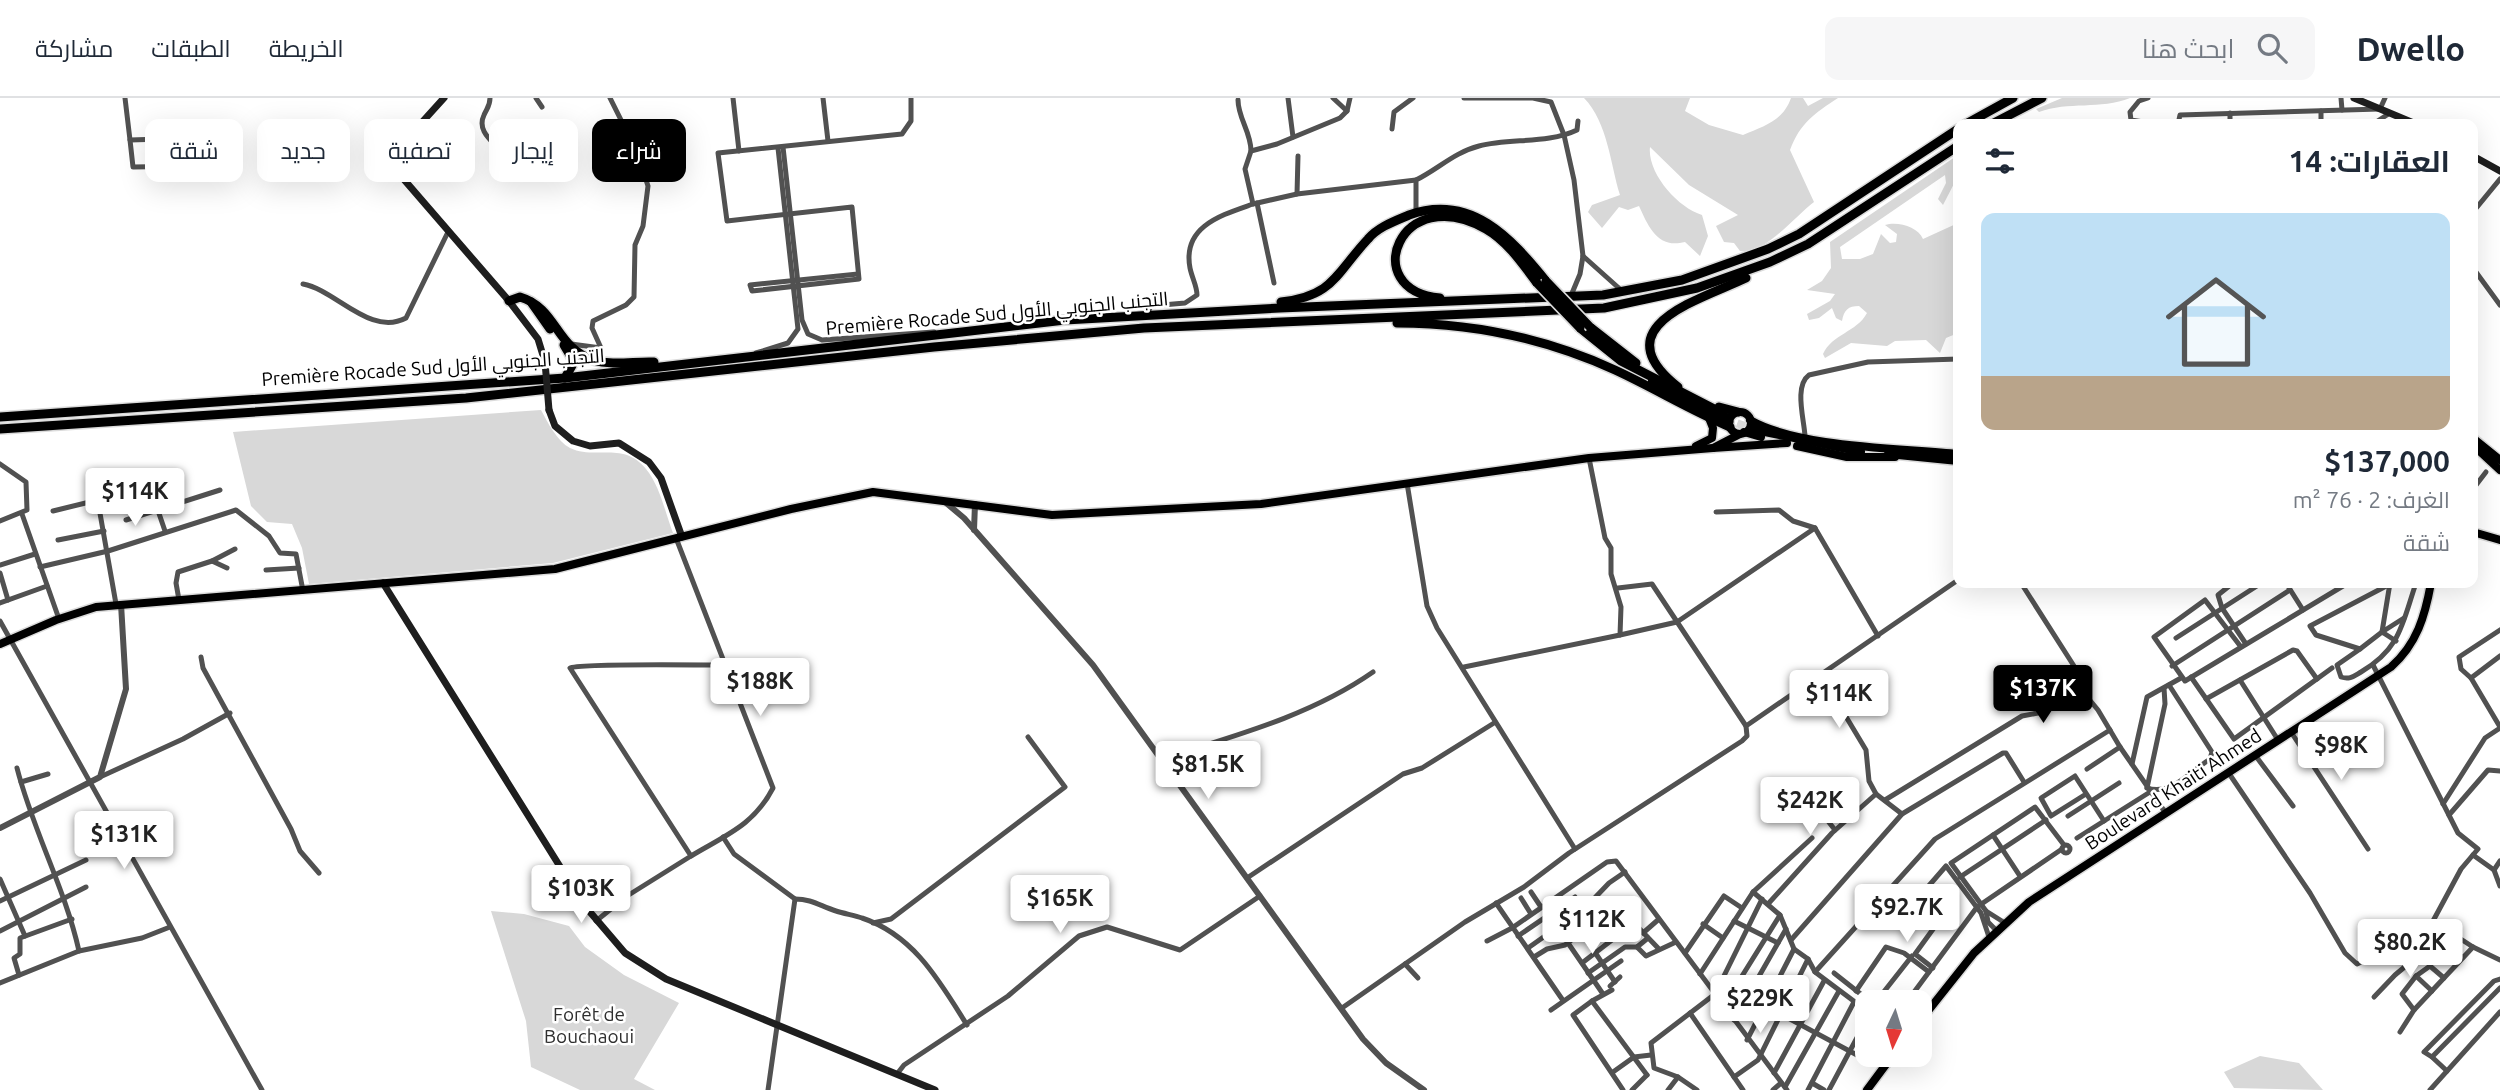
<!DOCTYPE html>
<html lang="ar">
<head>
<meta charset="utf-8">
<style>
	:root { --surface:#fff; --page:#f6f6f7; --text:#1f2937; --muted:#747a83; --line:#e0e1e3; --accent:#000 }
	body { margin:0; font-family:Ubuntu,Cairo,sans-serif; background:var(--page); color:var(--text); direction:rtl; height:100vh; display:flex; flex-direction:column; font-size:26px; white-space:nowrap }
	* { box-sizing:border-box; margin:0 }
	p { font-size:23px; color:var(--muted) }
	.icon { flex:none; width:38px; height:38px; fill:none; stroke:currentColor; stroke-width:2; stroke-linecap:round; stroke-linejoin:round }
	.map { position:relative; flex:1; overflow:hidden; direction:ltr }
	.panel { position:absolute; left:1953px; top:21px; width:525px; height:469px; display:flex; flex-direction:column; background:var(--surface); border-radius:14px; box-shadow:0 7px 28px #0002; direction:rtl }
	.panel>* { flex:none }
	.banner { position:absolute; left:21px; top:21px; width:665px; height:63px; direction:rtl; display:flex; gap:14px }
	.needle { width:46px; rotate:184deg }
	.controls { position:absolute; left:1855px; top:892px; display:grid; gap:14px }
	.controls a { display:grid; place-items:center; width:77px; height:77px; border-radius:14px; background:var(--surface); box-shadow:0 7px 28px #0002; font-size:35px }
	.price { position:absolute; translate:-50% -60px; padding:0 16px; border-radius:7px; background:#fff; color:#222; font-size:23px; line-height:46px; filter:drop-shadow(0 2px 4px #0008) }
	.price::after { content:''; position:absolute; left:50%; top:42px; width:21px; height:16px; margin-left:-10px; background:inherit; clip-path:polygon(0 0,100% 0,50% 100%) }
	.price.selected { background:var(--accent); color:#fff }
	ul { padding:0; list-style:none }
	li { display:grid; align-content:center; gap:14px; height:371px; padding:0 28px }
	li span { display:grid; place-items:center; height:217px; border-radius:14px; color:#555 }
	li>.icon { margin-inline-start:auto }
	span .icon { width:126px; height:126px; fill:#fffc; stroke-width:1 }
	li b { font-size:30px }
	h2 { display:flex; justify-content:space-between; align-items:center; height:84px; padding:0 28px; font-size:30px }
	.tag { padding:0 24px; border-radius:14px; background:var(--surface); box-shadow:0 7px 28px #0002; font-size:24px; line-height:63px }
	.tag.selected { background:var(--accent); color:#fff }
	header { display:flex; align-items:center; gap:42px; box-sizing:border-box; height:98px; padding:0 35px; background:var(--surface); border-bottom:2px solid var(--line) }
	header strong { font-size:33px }
	nav { display:flex; gap:38px; margin-inline-start:auto; font-size:24px }
	.search { width:490px; height:63px; background:var(--page); display:flex; align-items:center; gap:18px; box-sizing:border-box; padding:0 24px; border-radius:14px; color:var(--muted); font-size:26px }
	.map>svg:first-child { display:block }
</style>
</head>
<body>
<header>
<strong>Dwello</strong>
<div class="search"><svg class="icon" aria-label="search" viewBox="0 0 24 24"><circle cx="10" cy="10" r="6"/><path d="M15 15l6 6"/></svg>ابحث هنا</div>
<nav><a>الخريطة</a><a>الطبقات</a><a>مشاركة</a></nav>
</header>
<div class="map">
<svg width="2500" height="992" viewBox="0 0 2500 992">
	<rect width="100%" height="100%" fill="#fff"/>
	<g fill="#d8d8d8">
		<path d="M1584,0H1690L1685,13L1709,27L1743,37C1764,28 1783,23 1791,0H1803L1808,8L1823,0H1838C1815,15 1800,25 1790,52L1814,104C1795,118 1765,157 1740,153L1734,145L1724,144L1716,128L1738,117L1689,87L1650,49C1647,75 1678,110 1702,117L1708,138L1700,158L1685,144C1658,151 1649,130 1639,108L1628,112L1619,109L1602,130L1588,114L1592,107L1620,97C1610,65 1608,25 1584,0Z"/>
		<path d="M2062,0H2130C2101,12 2068,3 2039,14L2036,11Z"/>
		<path d="M1958,57V78L1943,107L1938,101L1946,85L1945,77L1840,149L1842,161H1860L1873,156L1881,136L1890,145L1896,144L1897,136L1885,127C1898,123 1918,129 1923,141L1958,125V235L1946,240L1940,255L1926,242L1895,243L1887,248L1851,245L1825,260L1823,256C1832,236 1857,234 1867,215L1859,208C1848,208 1844,212 1842,223L1836,220L1832,210L1819,220L1809,222L1807,216L1830,203L1835,196L1807,192L1822,183L1831,170L1830,144Z"/>
		<path d="M541,312C548,325 557,343 570,350C595,362 624,343 646,371C660,388 665,414 673,435L553,465L309,486L302,450L292,426L267,424L251,408L233,334Z"/>
		<path d="M491,813L524,816L569,828L585,849L624,877L679,905L634,981L655,992H580L531,969L526,923Z"/>
		<path d="M2260,958L2299,965L2323,992L2234,990L2224,974Z"/>
	</g>
	<g fill="none" stroke-linecap="round" stroke-linejoin="round">
		<path stroke="#d9d9d9" stroke-width="8" stroke-dasharray="8 4" stroke-linecap="butt" d="M1726,321L1755,332"/>
		<defs>
			<g id="primary">
				<path d="M1696,348L1712,340L1713,330L1709,320"/>
				<path d="M0,546L56,522L96,509L555,471L791,411L873,394L1052,417L1261,406L1589,360L1713,350L1740,336"/>
			</g>
			<g id="trunk">
				<path d="M1652,283L1720,318"/>
				<circle cx="1740" cy="325" r="11"/>
				<path d="M1750,322C1799,350 1901,350 1958,356"/>
				<path d="M1755,332L1861,354"/>
				<path d="M1744,334L1761,339"/>
				<path d="M2473,340L2500,362"/>
				<path d="M2473,347L2500,372"/>
				<path d="M1797,348L1847,359H1895"/>
				<path d="M1713,350L1787,345"/>
				<path d="M1888,356L1958,363"/>
				<path d="M2473,434L2500,442"/>
				<path d="M1920,923L1974,855L2029,804L2391,569C2417,546 2425,518 2431,485"/>
				<path d="M1867,992L1893,957"/>
			</g>
			<g id="motorway">
				<path d="M1966,26L2013,0"/>
				<path d="M1992,26L2042,0"/>
				<path d="M1440,200C1357,192 1400,82 1486,131C1507,143 1522,165 1537,185"/>
				<path d="M509,203L520,199C557,210 555,249 593,262C613,268 635,263 654,264"/>
				<path d="M531,204L550,231"/>
				<path d="M1281,204C1334,198 1336,175 1368,141C1378,129 1395,123 1409,117C1471,95 1511,140 1546,183"/>
				<path d="M1397,225C1472,225 1547,241 1615,272C1654,290 1690,312 1730,329"/>
				<path d="M1590,229L1636,265"/>
				<path d="M1580,230L1621,263L1722,315L1729,324"/>
				<path d="M564,247L574,264L565,280"/>
				<path d="M1678,289C1601,228 1700,202 1746,180"/>
				<path d="M1719,309L1738,314"/>
				<path d="M0,319L565,280L1065,222L1280,210L1603,197L1682,182L1768,151L1799,136L1958,31"/>
				<path d="M0,331L466,300L934,249L1144,230L1604,210L1697,190L1770,164L1808,146L1958,48"/>
			</g>
		</defs>
		<use href="#primary" stroke="#dbdbdb" stroke-width="11"/>
		<use href="#trunk" stroke="#dbdbdb" stroke-width="11"/>
		<use href="#motorway" stroke="#dbdbdb" stroke-width="12"/>
		<g stroke="#515151" stroke-width="5">
			<path d="M125,0L130,42L194,40"/>
			<path d="M490,0C490,8 487,10 484,17C476,34 494,44 504,57L521,52"/>
			<path d="M536,0L542,9"/>
			<path d="M733,0L739,53"/>
			<path d="M823,0L828,43"/>
			<path d="M1288,0L1293,39"/>
			<path d="M1333,0L1347,13"/>
			<path d="M1464,0H1533L1551,4L1564,37L1574,82L1583,158L1580,176L1570,200"/>
			<path d="M2148,0L2139,3L2130,14L2131,22L2156,26"/>
			<path d="M2341,0L2342,12"/>
			<path d="M1238,2C1238,20 1251,34 1251,53"/>
			<path d="M2321,13V26"/>
			<path d="M2230,15V26"/>
			<path d="M2178,26L2180,17L2380,11L2385,0"/>
			<path d="M2373,26L2390,15"/>
			<path d="M1392,31L1394,14L1413,0"/>
			<path d="M130,42L133,69L197,68"/>
			<path d="M783,49L802,222L808,236L822,242L934,234"/>
			<path d="M1297,96L1298,58"/>
			<path d="M1257,105L1274,185"/>
			<path d="M1253,106L1297,96L1416,82"/>
			<path d="M2473,114L2500,81"/>
			<path d="M1416,115V82C1438,71 1455,54 1479,48C1510,40 1548,46 1577,32L1578,23"/>
			<path d="M1583,158L1621,192"/>
			<path d="M2473,170L2500,207"/>
			<path d="M858,176L750,187L752,193L859,181L852,109L727,123L718,55L902,36L911,23V0"/>
			<path d="M303,186C336,192 370,239 406,220L448,134"/>
			<path d="M1146,218L1151,208L1185,205L1197,197C1197,188 1192,180 1190,170C1182,128 1222,117 1253,106L1245,71L1251,53L1277,46L1340,20L1347,13L1350,0"/>
			<path d="M571,246L601,250L592,230L593,223L626,207L634,199L635,147L643,128L648,88L637,54L610,0"/>
			<path d="M756,255L788,245L798,231L778,50"/>
			<path d="M1805,338C1804,321 1794,288 1809,277L1868,264L1958,261"/>
			<path d="M0,366L26,384L27,412L0,423"/>
			<path d="M1407,385L1427,508L1437,530L1575,751"/>
			<path d="M2473,391L2486,374"/>
			<path d="M98,404L116,506"/>
			<path d="M53,413L147,390L152,395L165,433"/>
			<path d="M1716,414L1779,412L1793,423L1815,430L1878,538"/>
			<path d="M22,416L59,521"/>
			<path d="M126,422L220,392"/>
			<path d="M676,440L773,690C754,727 726,737 691,758"/>
			<path d="M58,442L104,433"/>
			<path d="M212,463L227,470"/>
			<path d="M0,467L35,456"/>
			<path d="M40,469L108,453L236,412L269,438L280,455L296,456L303,493"/>
			<path d="M266,472L299,470"/>
			<path d="M0,475L8,502"/>
			<path d="M2021,485L2081,579L2083,594"/>
			<path d="M2205,485H2215"/>
			<path d="M2233,485L2218,497L2222,510L2246,546"/>
			<path d="M2286,485L2303,512"/>
			<path d="M2390,485L2382,534L2404,520"/>
			<path d="M2392,485L2310,528L2316,537L2360,551L2382,534L2396,543"/>
			<path d="M1618,490L1652,486L1746,628"/>
			<path d="M179,502L176,485L178,474L212,463L235,451"/>
			<path d="M0,505L47,488"/>
			<path d="M0,523L262,992"/>
			<path d="M1620,537L1677,524L1815,430"/>
			<path d="M2176,540L2260,486"/>
			<path d="M2241,549L2205,502L2154,539L2185,583C2239,550 2294,518 2348,485"/>
			<path d="M2360,551L2337,567L2341,579C2350,582 2354,578 2361,574C2401,550 2402,526 2416,485"/>
			<path d="M2500,558L2471,580L2500,629"/>
			<path d="M201,559L203,570L291,731L300,753L319,775"/>
			<path d="M2373,567L2458,735L2478,751L2461,771L2433,823L2473,849L2500,862"/>
			<path d="M2172,568L2290,492"/>
			<path d="M1464,569L1620,537L1621,509L1611,476V450L1605,440L1589,360"/>
			<path d="M1821,577L1866,652L1869,683L1876,696L1902,716"/>
			<path d="M2191,579L2234,641L2332,570"/>
			<path d="M2471,580L2461,571L2459,559L2500,532"/>
			<path d="M2240,582L2278,642"/>
			<path d="M2206,601L2293,552L2297,553L2317,581"/>
			<path d="M2291,634L2368,751"/>
			<path d="M2255,657L2293,708"/>
			<path d="M1161,661C1234,638 1310,618 1373,574"/>
			<path d="M2132,666L2147,599L2181,580"/>
			<path d="M17,670C33,733 65,790 79,853"/>
			<path d="M2087,671L2120,649"/>
			<path d="M2228,674L2310,795L2345,855L2357,866C2398,846 2421,841 2463,859"/>
			<path d="M100,679L183,641L230,615"/>
			<path d="M21,684L48,676"/>
			<path d="M2147,690C2171,698 2190,674 2210,661L2212,654L2169,587"/>
			<path d="M2147,690L2165,606L2164,590"/>
			<path d="M2086,696L2051,718L2041,700L2075,678L2104,723"/>
			<path d="M1885,702L2022,618L2043,614L2083,594L2098,612L2120,649L2165,714"/>
			<path d="M2443,706L2485,640L2500,630"/>
			<path d="M1817,709L1835,732"/>
			<path d="M2449,717L2488,672L2500,673"/>
			<path d="M2068,718L2119,685"/>
			<path d="M1993,737L2020,778"/>
			<path d="M723,739L734,756L795,801"/>
			<path d="M1812,740L1753,794L1780,817L1794,851L1808,861L1815,874L1867,913"/>
			<path d="M2077,740L2150,694"/>
			<circle cx="2066" cy="751" r="4"/>
			<path d="M2473,757L2494,772L2500,763"/>
			<path d="M2494,772L2500,788"/>
			<path d="M1960,779L2046,722"/>
			<path d="M1247,780L1403,676L1422,670L1494,625"/>
			<path d="M0,781L25,838"/>
			<path d="M1531,794L1541,809"/>
			<path d="M1521,800L1531,816"/>
			<path d="M0,803L86,762"/>
			<path d="M1496,805L1562,901"/>
			<path d="M1768,806L1832,735L1876,696"/>
			<path d="M1986,813L1988,824L1997,833"/>
			<path d="M1571,819L1615,884"/>
			<path d="M1900,821L1946,768L1981,815L1989,839"/>
			<path d="M596,823L627,798L691,758L570,570C578,565 704,567 725,567"/>
			<path d="M1734,823L1778,845"/>
			<path d="M873,825L891,821L1065,689L1028,639"/>
			<path d="M2005,825L1986,813L1951,765L2035,709L2064,747"/>
			<path d="M1703,826L1723,840"/>
			<path d="M0,833L86,789"/>
			<path d="M1643,835L1659,821"/>
			<path d="M1518,838L1575,799"/>
			<path d="M1791,842L1902,716L2003,655H2006L2024,684"/>
			<path d="M1487,843L1512,830L1607,764L1616,763L1787,992"/>
			<path d="M1568,845L1603,896"/>
			<path d="M1637,849L1646,858L1676,844"/>
			<path d="M1528,850L1586,809L1609,785L1625,774"/>
			<path d="M1685,855L1724,798L1742,810"/>
			<path d="M1534,859L1547,851L1565,847L1596,823L1606,833"/>
			<path d="M1582,865L1634,825L1658,850"/>
			<path d="M1405,866L1418,880"/>
			<path d="M1933,870L1915,856L1944,816"/>
			<path d="M1815,874L1935,741L2110,632"/>
			<path d="M1588,875L1625,849H1637L1648,840"/>
			<path d="M1834,875L1872,905"/>
			<path d="M1700,876L1753,794"/>
			<path d="M19,877L14,860L20,856V840L72,821"/>
			<path d="M2416,878L2430,868L2444,880"/>
			<path d="M2500,881L2494,883L2424,954L2432,959L2500,890"/>
			<path d="M0,885L79,853L142,840L170,829"/>
			<path d="M1610,888L1620,879"/>
			<path d="M1734,891L1870,964"/>
			<path d="M1612,892L1592,903L1647,977"/>
			<path d="M1856,893L1886,849L1904,855L1929,874"/>
			<path d="M2374,899L2395,877L2431,847"/>
			<path d="M1592,903L1573,917L1623,992"/>
			<path d="M1875,905L1912,858"/>
			<path d="M1906,905L1977,809L2062,751"/>
			<path d="M1724,907L1780,817"/>
			<path d="M1342,910L1465,824L1524,789L1569,755L1742,643L1747,638L1746,628L1958,482"/>
			<path d="M1551,912L1621,863"/>
			<path d="M2414,912L2402,896L2416,878L2432,893"/>
			<path d="M1690,915L1743,992"/>
			<path d="M1734,922L1786,831"/>
			<path d="M2400,934L2414,912L2473,849"/>
			<path d="M1747,942L1794,851"/>
			<path d="M2432,959L2447,973"/>
			<path d="M1613,974L1634,959L1651,957"/>
			<path d="M1774,975L1824,883"/>
			<path d="M897,976L904,967L1008,898L1079,838L1107,829L1180,852L1260,798"/>
			<path d="M1734,979L1758,962L1808,861"/>
			<path d="M1812,985L1824,992"/>
			<path d="M1785,989L1839,893"/>
			<path d="M768,992L795,801C812,801 820,808 836,813C845,816 854,817 862,820C914,837 940,884 967,927"/>
			<path d="M1632,992L1647,977"/>
			<path d="M1668,992L1678,979"/>
			<path d="M1697,992L1678,979L1654,970L1651,945L1715,896L1762,801"/>
			<path d="M1773,992L1781,985"/>
			<path d="M1808,992L1854,904"/>
			<path d="M1829,992L1867,921"/>
			<path d="M2430,992L2500,914"/>
		</g>
		<g stroke="#515151" stroke-width="6">
			<path d="M945,404L964,420L1093,567L1363,941L1386,965L1424,992"/>
			<path d="M974,432L975,406"/>
			<path d="M0,730L100,679L126,591L121,506"/>
		</g>
		<g stroke="#1e1e1e" stroke-width="7">
			<path d="M444,0L396,53L394,70L509,203L538,241L545,264"/>
			<path d="M2354,0L2416,26"/>
			<path d="M2473,58L2500,73"/>
			<path d="M549,312L555,328L573,343L590,348L619,345L649,364L661,380L682,439"/>
			<path d="M383,485L584,807L625,855L666,881L935,992"/>
		</g>
		<use href="#primary" stroke="#000" stroke-width="8"/>
		<use href="#trunk" stroke="#000" stroke-width="8"/>
		<use href="#motorway" stroke="#000" stroke-width="9"/>
		<defs>
			<g id="motorway-bridge">
				<path d="M1546,183L1590,229"/>
				<path d="M1537,185L1580,230"/>
			</g>
		</defs>
		<use href="#motorway-bridge" stroke="#dbdbdb" stroke-width="12" stroke-linecap="butt"/>
		<path stroke="#1e1e1e" stroke-width="7" d="M545,264L549,312"/>
		<use href="#motorway-bridge" stroke="#000" stroke-width="9"/>
	</g>
	<g text-anchor="middle" stroke-width="5" stroke-linejoin="round" paint-order="stroke">
		<g font-size="19" fill="#000" stroke="#fff">
			<text transform="translate(997 215) rotate(-5)" y="7">Première Rocade Sud التجنب الجنوبي الأول</text>
			<text transform="translate(433 269) rotate(-4)" y="7">Première Rocade Sud التجنب الجنوبي الأول</text>
			<text transform="translate(2173 691) rotate(-33)" y="7">Boulevard Khaiti Ahmed</text>
		</g>
		<g font-size="19" fill="#2f2f2f" stroke="#fff">
			<text x="589" y="923">Forêt de<tspan x="589" dy="22">Bouchaoui</tspan></text>
		</g>
	</g>
</svg>
<div class="controls">
<a><svg class="needle" viewBox="-14 -14 28 28"><path d="M0-13l5 13h-10z" fill="#e53935"/><path d="M0 13l5-13h-10z" fill="#747a83"/></svg></a>
</div>
<b class="price" style="left:135px;top:430px">$114K</b>
<b class="price" style="left:760px;top:620px">$188K</b>
<b class="price selected" style="left:2043px;top:627px">$137K</b>
<b class="price" style="left:1839px;top:632px">$114K</b>
<b class="price" style="left:2341px;top:684px">$98K</b>
<b class="price" style="left:1208px;top:703px">$81.5K</b>
<b class="price" style="left:1810px;top:739px">$242K</b>
<b class="price" style="left:124px;top:773px">$131K</b>
<b class="price" style="left:581px;top:827px">$103K</b>
<b class="price" style="left:1060px;top:837px">$165K</b>
<b class="price" style="left:1907px;top:846px">$92.7K</b>
<b class="price" style="left:1592px;top:858px">$112K</b>
<b class="price" style="left:2410px;top:881px">$80.2K</b>
<b class="price" style="left:1760px;top:937px">$229K</b>
<div class="banner">
<a class="tag selected">شراء</a>
<a class="tag">إيجار</a>
<a class="tag">تصفية</a>
<a class="tag">جديد</a>
<a class="tag">شقة</a>
</div>
<section class="panel">
<h2>العقارات: 14<svg class="icon" aria-label="filters" viewBox="0 0 24 24"><path d="M4 7h16M4 17h16"/><circle cx="9" cy="7" r="2"/><circle cx="15" cy="17" r="2"/></svg></h2>
<ul>
<li><span style="background:linear-gradient(#bfe0f5 75%,#b9a48a 0)"><svg class="icon" aria-label="home" viewBox="0 0 24 24"><path d="M3 11l9-7 9 7M6 9v11h12V9"/></svg></span><div><b>$137,000</b><p>الغرف: 2 · 76 m²</p><p>شقة</p></div></li>
</ul>
</section>
</div>
</body>
</html>
